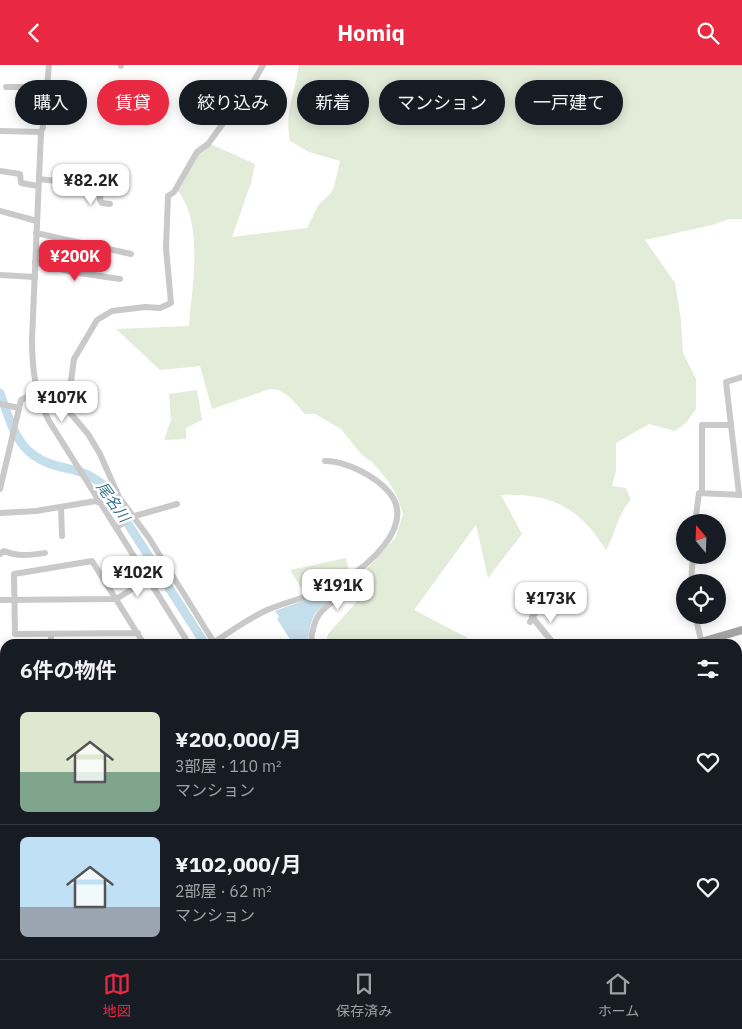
<!DOCTYPE html>
<html lang="ja">
<head>
<meta charset="utf-8">
<style>
	:root { --surface:#171b24; --page:#20242c; --text:#f1f3f6; --muted:#9ea1a6; --line:#363941; --accent:#e92941 }
	body { margin:0; font-family:"IBM Plex Sans","Noto Sans JP",sans-serif; background:var(--page); color:var(--text); height:100vh; display:flex; flex-direction:column; font-size:19px; white-space:nowrap }
	* { box-sizing:border-box; margin:0 }
	p { font-size:16px; color:var(--muted) }
	.icon { flex:none; width:28px; height:28px; fill:none; stroke:currentColor; stroke-width:2; stroke-linecap:round; stroke-linejoin:round }
	.map { position:relative; flex:1; overflow:hidden }
	.details { position:absolute; left:0px; top:574px; width:742px; height:321px; display:flex; flex-direction:column; background:var(--surface); border-radius:15px 15px 0 0; box-shadow:0 2px 12px #0003 }
	.details>* { flex:none }
	.banner { position:absolute; left:15px; top:15px; width:712px; height:45px; display:flex; gap:10px }
	.needle { width:32px; rotate:341deg }
	.buttons { position:absolute; left:676px; top:449px; display:grid; gap:10px }
	.buttons a { display:grid; place-items:center; width:50px; height:50px; border-radius:50%; background:var(--surface); box-shadow:0 2px 12px #0003; font-size:25px }
	.price { position:absolute; translate:-50% -42px; padding:0 11px; border-radius:10px; background:#fff; color:#222; font-size:16px; line-height:32px; filter:drop-shadow(0 1px 2px #0008) }
	.price::after { content:''; position:absolute; left:50%; top:30px; width:15px; height:11px; margin-left:-8px; background:inherit; clip-path:polygon(0 0,100% 0,50% 100%) }
	.price.active { background:var(--accent); color:#fff }
	ul { padding:0; list-style:none }
	li { display:flex; align-items:center; gap:15px; height:125px; padding:0 20px }
	li+li { border-top:1px solid var(--line) }
	li span { display:grid; place-items:center; flex:none; width:140px; height:100px; border-radius:8px; color:#555 }
	li>.icon { margin-inline-start:auto }
	span .icon { width:60px; height:60px; fill:#fffc; stroke-width:1 }
	li b { font-size:21px }
	h2 { display:flex; justify-content:space-between; align-items:center; height:60px; padding:0 20px; font-size:21px }
	.pill { padding:0 18px; border-radius:22px; background:var(--surface); box-shadow:0 2px 12px #0003; font-size:18px; line-height:45px }
	.pill.active { background:var(--accent); color:#fff }
	header { display:flex; justify-content:space-between; align-items:center; height:65px; padding:0 20px; background:var(--accent); color:#fff; font-size:22px; font-weight:700 }
	.menu { display:flex; justify-content:space-around; align-items:center; height:70px; border-top:1px solid var(--line); background:var(--surface); font-size:14px; color:var(--muted) }
	.menu a { display:grid; justify-items:center; gap:2px }
	.menu .active { color:var(--accent) }
	.map>svg:first-child { display:block }
</style>
</head>
<body>
<header><svg class="icon" aria-label="back" viewBox="0 0 24 24"><path d="M15 5l-7 7 7 7"/></svg>Homiq<svg class="icon" aria-label="search" viewBox="0 0 24 24"><circle cx="10" cy="10" r="6"/><path d="M15 15l6 6"/></svg></header>
<div class="map">
<svg width="742" height="894" viewBox="0 0 742 894">
	<rect width="100%" height="100%" fill="#fff"/>
	<g fill="#e3ebd9">
		<path d="M299,0H742V154H729L712,160L645,175L675,218L681,255L683,288L696,314V344L686,358L675,366L649,359L616,378V406L612,421L626,423L631,435C617,449 616,469 606,485C579,442 551,428 501,430L522,469L488,513L476,460L414,545L468,573L465,579H326L328,569L362,531L356,516L396,472L403,449L397,431L389,417L373,398L361,389L341,364L315,349H305C294,337 286,324 270,324L212,344L200,301L160,305L116,264L189,261C192,221 205,154 175,123L206,77L255,99L251,118L232,172L307,163L319,139L330,129L334,122L340,96L309,87L290,76C284,48 295,28 299,0Z"/>
		<path d="M197,325L202,355L186,363V374L164,375L171,355L169,329Z"/>
		<path d="M346,493L349,506L327,518L303,526L290,505Z"/>
	</g>
	<path fill="#c4deeb" d="M334,524L336,529C331,536 324,539 318,545C310,554 309,567 307,579H293L277,554L279,552L275,546Z"/>
	<g fill="none" stroke-linecap="round" stroke-linejoin="round">
		<g stroke="#c4deeb" stroke-width="9">
			<path d="M0,328C13,364 18,392 61,402C78,406 89,408 103,420L205,579"/>
			<path d="M425,890L428,894"/>
		</g>
		<g stroke="#c9c9c9" stroke-width="6">
			<path d="M49,0L43,62L41,67L32,274C32,303 35,330 49,356L189,579"/>
			<path d="M121,0V1"/>
			<path d="M6,22H30L47,28"/>
			<path d="M0,66L41,67"/>
			<path d="M0,106L20,109L21,118L38,121"/>
			<path d="M39,114L111,122"/>
			<path d="M101,121L100,135L102,138L110,139"/>
			<path d="M0,146L37,156"/>
			<path d="M36,168L131,189"/>
			<path d="M35,197L72,207L120,214"/>
			<path d="M0,210L35,212"/>
			<path d="M0,339L19,343"/>
			<path d="M0,424L21,335L31,330L68,338"/>
			<path d="M702,428V360H731"/>
			<path d="M739,429L726,317L742,312"/>
			<path d="M61,442L62,471"/>
			<path d="M0,448L36,446L96,436L100,438"/>
			<path d="M695,458L699,428L742,430"/>
			<path d="M116,463L131,452L177,439"/>
			<path d="M0,489L4,486C18,492 31,490 45,488"/>
			<path d="M691,518L693,490"/>
			<path d="M0,535L116,534L149,514"/>
			<path d="M695,550L702,579"/>
			<path d="M532,552L554,579"/>
			<path d="M530,557L539,542L547,534"/>
			<path d="M138,568L15,569L14,509L92,496L144,579"/>
			<path d="M51,569V579"/>
			<path d="M212,579C229,567 248,554 267,545C291,535 317,530 339,518C367,502 417,461 389,427C375,411 346,396 325,396"/>
			<path d="M215,579L149,473L119,432L100,389L88,369L71,349L68,338L74,294L97,255L112,246L145,242L160,243L171,238L166,183L168,131L174,127L197,87L208,79L254,16L263,0"/>
			<path d="M311,579C311,568 315,552 323,545C329,539 336,535 341,528L338,518"/>
			<path d="M0,603H5"/>
			<path d="M738,724L742,723"/>
			<path d="M0,730H5"/>
			<path d="M739,783L742,804"/>
			<path d="M738,867H742"/>
			<path d="M243,890V894"/>
			<path d="M601,890L602,894"/>
		</g>
		<g stroke="#a4a4a4" stroke-width="8">
			<path d="M694,579L742,565"/>
			<path d="M0,656H5"/>
		</g>
		<g stroke="#818181" stroke-width="1" stroke-dasharray="5 4" stroke-linecap="butt">
			<path d="M738,775L742,772"/>
			<path d="M0,813L5,814"/>
		</g>
	</g>
	<g text-anchor="middle" stroke-width="5" stroke-linejoin="round" paint-order="stroke">
		<g font-size="15" font-style="italic" fill="#39738f" stroke="#fff">
			<text transform="translate(113 437) rotate(55)" y="5">尾名川</text>
		</g>
	</g>
</svg>
<div class="buttons">
<a><svg class="needle" viewBox="-14 -14 28 28"><path d="M0-13l5 13h-10z" fill="#e53935"/><path d="M0 13l5-13h-10z" fill="#9ea1a6"/></svg></a>
<a><svg class="icon" aria-label="locate" viewBox="0 0 24 24"><circle cx="12" cy="12" r="6"/><path d="M12 2v4M12 18v4M2 12h4M18 12h4"/></svg></a>
</div>
<b class="price" style="left:91px;top:141px">¥82.2K</b>
<b class="price active" style="left:75px;top:217px">¥200K</b>
<b class="price" style="left:62px;top:358px">¥107K</b>
<b class="price" style="left:138px;top:533px">¥102K</b>
<b class="price" style="left:338px;top:546px">¥191K</b>
<b class="price" style="left:551px;top:559px">¥173K</b>
<div class="banner">
<a class="pill">購入</a>
<a class="pill active">賃貸</a>
<a class="pill">絞り込み</a>
<a class="pill">新着</a>
<a class="pill">マンション</a>
<a class="pill">一戸建て</a>
</div>
<section class="details">
<h2>6件の物件<svg class="icon" aria-label="filters" viewBox="0 0 24 24"><path d="M4 7h16M4 17h16"/><circle cx="9" cy="7" r="2"/><circle cx="15" cy="17" r="2"/></svg></h2>
<ul>
<li><span style="background:linear-gradient(#dfe7d0 60%,#7fa58c 0)"><svg class="icon" aria-label="home" viewBox="0 0 24 24"><path d="M3 11l9-7 9 7M6 9v11h12V9"/></svg></span><div><b>¥200,000/月</b><p>3部屋 · 110 m²</p><p>マンション</p></div><svg class="icon" aria-label="heart" viewBox="0 0 24 24"><path d="M12 20l-8-8c-3-5 5-10 8-4 3-6 11-1 8 4z"/></svg></li>
<li><span style="background:linear-gradient(#bfe0f5 70%,#9aa5b1 0)"><svg class="icon" aria-label="home" viewBox="0 0 24 24"><path d="M3 11l9-7 9 7M6 9v11h12V9"/></svg></span><div><b>¥102,000/月</b><p>2部屋 · 62 m²</p><p>マンション</p></div><svg class="icon" aria-label="heart" viewBox="0 0 24 24"><path d="M12 20l-8-8c-3-5 5-10 8-4 3-6 11-1 8 4z"/></svg></li>
</ul>
</section>
</div>
<nav class="menu">
<a class="active"><svg class="icon" aria-label="map" viewBox="0 0 24 24"><path d="M3 6l6-2 6 2 6-2v14l-6 2-6-2-6 2zM9 4v14M15 6v14"/></svg>地図</a>
<a><svg class="icon" aria-label="saved" viewBox="0 0 24 24"><path d="M7 4h10v16l-5-4-5 4z"/></svg>保存済み</a>
<a><svg class="icon" aria-label="home" viewBox="0 0 24 24"><path d="M3 11l9-7 9 7M6 9v11h12V9"/></svg>ホーム</a>
</nav>
</body>
</html>
